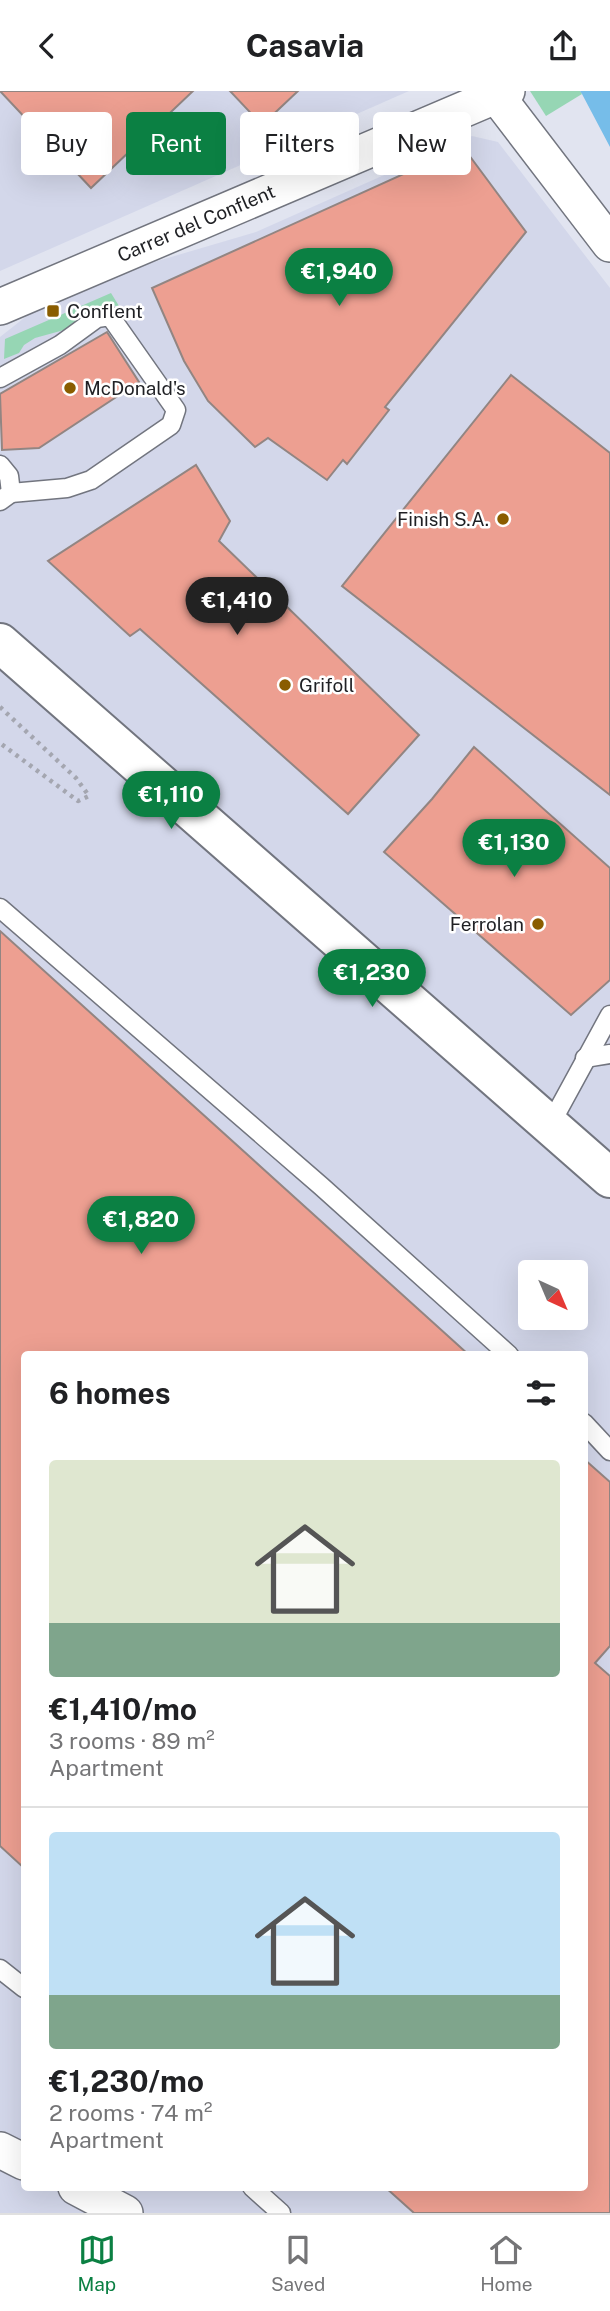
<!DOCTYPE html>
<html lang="en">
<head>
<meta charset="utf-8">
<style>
	:root { --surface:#fff; --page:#f6f6f6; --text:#202124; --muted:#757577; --line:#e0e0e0; --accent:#0b8043 }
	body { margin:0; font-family:"Public Sans",sans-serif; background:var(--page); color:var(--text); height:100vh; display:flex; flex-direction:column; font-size:26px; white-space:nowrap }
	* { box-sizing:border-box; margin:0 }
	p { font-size:23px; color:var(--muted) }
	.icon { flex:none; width:38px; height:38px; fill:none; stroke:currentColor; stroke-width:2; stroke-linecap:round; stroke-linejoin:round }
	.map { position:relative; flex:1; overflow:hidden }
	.panel { position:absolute; left:21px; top:1260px; width:567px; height:840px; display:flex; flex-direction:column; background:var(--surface); border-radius:7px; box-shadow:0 7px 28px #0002 }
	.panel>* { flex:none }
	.banner { position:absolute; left:21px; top:21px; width:569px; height:63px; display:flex; gap:14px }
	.needle { width:46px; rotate:136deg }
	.tools { position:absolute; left:518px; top:1169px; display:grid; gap:14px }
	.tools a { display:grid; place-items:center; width:70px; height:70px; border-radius:7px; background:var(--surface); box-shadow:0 7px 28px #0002; font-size:35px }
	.price { position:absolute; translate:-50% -60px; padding:0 16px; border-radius:24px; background:var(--accent); color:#fff; font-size:23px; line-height:46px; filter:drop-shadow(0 2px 4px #0008) }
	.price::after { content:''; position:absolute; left:50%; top:42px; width:21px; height:16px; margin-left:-10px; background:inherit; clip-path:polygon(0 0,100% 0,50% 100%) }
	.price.active { background:#222; color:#fff }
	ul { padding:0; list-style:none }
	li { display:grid; align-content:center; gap:14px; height:371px; padding:0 28px }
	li+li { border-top:2px solid var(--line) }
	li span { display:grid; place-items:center; height:217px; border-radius:7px; color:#555 }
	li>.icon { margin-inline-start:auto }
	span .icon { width:126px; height:126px; fill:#fffc; stroke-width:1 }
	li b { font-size:30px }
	h2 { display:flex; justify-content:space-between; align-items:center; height:84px; padding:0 28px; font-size:30px }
	.tag { padding:0 24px; border-radius:7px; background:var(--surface); box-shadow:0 7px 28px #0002; font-size:24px; line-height:63px }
	.tag.active { background:var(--accent); color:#fff }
	header { display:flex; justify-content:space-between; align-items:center; height:91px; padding:0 28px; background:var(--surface); font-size:32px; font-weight:700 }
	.tab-bar { display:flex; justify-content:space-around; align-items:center; height:98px; border-top:2px solid var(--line); background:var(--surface); font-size:19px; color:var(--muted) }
	.tab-bar a { display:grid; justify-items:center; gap:4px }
	.tab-bar .active { color:var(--accent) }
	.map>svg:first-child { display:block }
</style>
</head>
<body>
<header><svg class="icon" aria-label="back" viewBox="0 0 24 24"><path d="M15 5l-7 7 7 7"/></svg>Casavia<svg class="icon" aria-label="share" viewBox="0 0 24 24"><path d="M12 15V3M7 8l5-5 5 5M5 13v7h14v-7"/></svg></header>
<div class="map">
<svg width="610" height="2122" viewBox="0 0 610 2122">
	<rect width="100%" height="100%" fill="#e1e4f0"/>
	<g fill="#d3d7ea" fill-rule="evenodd">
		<path d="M0,0H409L0,180Z"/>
		<path d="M472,45L498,51L610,197V2122H0V246L28,224L110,184L256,141ZM530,1181H576V1227H530ZM24,1264H584V2096H24Z"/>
	</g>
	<g fill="#96d6b4">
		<path d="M530,0H580L582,3L546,25Z"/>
		<path d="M111,202L119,215L104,214L64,239L35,247L24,254L19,262L4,268L5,248Z"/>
	</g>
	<path fill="#76bde9" d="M580,0H610V56L582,3Z"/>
	<g fill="#ed9f91" stroke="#928582" stroke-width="2">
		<path d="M0,0H193L91,97Z"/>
		<path d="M230,0H298L262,34Z"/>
		<path d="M463,56L526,141L385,316L389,319L347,373L343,369L327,389L268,347L255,356L208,310L184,270L152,197Z"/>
		<path d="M107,241L139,291L39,357L2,359L0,303Z"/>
		<path d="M511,284L610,362V704L342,495Z"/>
		<path d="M196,374L230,430L219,450L419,644L348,723L140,538L130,545L48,470Z"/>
		<path d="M474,656L610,777V889L571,924L384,761L432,708Z"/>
		<path d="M0,840L469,1264H24V1777L0,1755Z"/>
		<path d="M584,1368L610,1391V1555L595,1572L610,1585V2122H414L385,2096H584Z"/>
	</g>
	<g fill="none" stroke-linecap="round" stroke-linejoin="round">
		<defs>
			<g id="service">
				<path d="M0,287L60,254L97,227L110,225L176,319L171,334L91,389L67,397L11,402"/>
				<path d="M0,374L9,385L11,402L0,410"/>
				<path d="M0,817L321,1095L509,1264"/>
				<path d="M585,967L610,963"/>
				<path d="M550,1034L610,924"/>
				<path d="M584,1332L610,1360"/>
				<path d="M0,1878L24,1897"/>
				<path d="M252,2096L281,2122"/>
			</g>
			<g id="minor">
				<path d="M493,0L610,153"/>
				<path d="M0,216L507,0"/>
				<path d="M0,2059L24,2071"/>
				<path d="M76,2096L125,2122"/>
			</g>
			<path id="secondary" d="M0,552L610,1087"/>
		</defs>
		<use href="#service" stroke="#72757f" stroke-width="21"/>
		<use href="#minor" stroke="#72757f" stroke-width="38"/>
		<use href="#secondary" stroke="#72757f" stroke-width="42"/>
		<path stroke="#a4a6b0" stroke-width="4.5" stroke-dasharray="3.5 5" stroke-linecap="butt" d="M0,616L76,687L89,705L78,710L0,652"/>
		<use href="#service" stroke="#fff" stroke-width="18"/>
		<use href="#minor" stroke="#fff" stroke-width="35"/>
		<use href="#secondary" stroke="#fff" stroke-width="38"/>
	</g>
	<g fill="#8a5d00" stroke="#fff" stroke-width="2.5">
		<rect x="46" y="213" width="14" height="14" rx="3.5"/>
		<circle cx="70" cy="297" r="7"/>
		<circle cx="503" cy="428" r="7"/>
		<circle cx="285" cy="594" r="7"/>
		<circle cx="538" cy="833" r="7"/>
	</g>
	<g text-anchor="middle" stroke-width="5" stroke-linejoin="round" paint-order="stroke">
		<g font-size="19" fill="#1f2024" stroke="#fff">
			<text transform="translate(196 132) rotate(-23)" y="7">Carrer del Conflent</text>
		</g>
		<g font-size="19" fill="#1f2024" stroke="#fff" text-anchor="start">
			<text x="67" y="227">Conflent</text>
			<text x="84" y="304">McDonald's</text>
			<text x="489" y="435" text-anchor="end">Finish S.A.</text>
			<text x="299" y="601">Grifoll</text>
			<text x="524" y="840" text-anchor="end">Ferrolan</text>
		</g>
	</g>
</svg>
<div class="tools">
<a><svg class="needle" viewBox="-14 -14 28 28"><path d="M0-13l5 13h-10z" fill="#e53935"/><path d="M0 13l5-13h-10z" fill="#757577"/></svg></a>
</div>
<b class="price" style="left:339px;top:217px">€1,940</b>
<b class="price active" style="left:237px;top:546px">€1,410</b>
<b class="price" style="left:171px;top:740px">€1,110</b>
<b class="price" style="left:514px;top:788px">€1,130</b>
<b class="price" style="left:372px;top:918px">€1,230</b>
<b class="price" style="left:141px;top:1165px">€1,820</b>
<div class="banner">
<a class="tag">Buy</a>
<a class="tag active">Rent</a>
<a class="tag">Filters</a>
<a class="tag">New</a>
</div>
<section class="panel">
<h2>6 homes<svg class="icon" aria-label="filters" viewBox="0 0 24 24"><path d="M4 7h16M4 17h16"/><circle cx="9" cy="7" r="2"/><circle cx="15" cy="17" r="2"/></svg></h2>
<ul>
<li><span style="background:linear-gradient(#dfe7d0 75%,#7fa58c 0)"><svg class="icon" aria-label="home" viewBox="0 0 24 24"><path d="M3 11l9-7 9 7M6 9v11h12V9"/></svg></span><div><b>€1,410/mo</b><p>3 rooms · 89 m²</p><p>Apartment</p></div></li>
<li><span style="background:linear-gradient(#bfe0f5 75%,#7fa58c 0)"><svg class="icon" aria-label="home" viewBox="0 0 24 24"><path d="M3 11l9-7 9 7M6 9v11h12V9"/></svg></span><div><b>€1,230/mo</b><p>2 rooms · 74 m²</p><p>Apartment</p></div></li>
</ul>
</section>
</div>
<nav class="tab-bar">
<a class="active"><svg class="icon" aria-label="map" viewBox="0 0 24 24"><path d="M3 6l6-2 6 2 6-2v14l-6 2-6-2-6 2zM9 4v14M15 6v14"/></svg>Map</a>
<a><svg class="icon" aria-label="saved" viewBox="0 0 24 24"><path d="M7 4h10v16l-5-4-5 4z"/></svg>Saved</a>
<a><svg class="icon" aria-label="home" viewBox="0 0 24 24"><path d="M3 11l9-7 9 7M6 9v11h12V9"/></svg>Home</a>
</nav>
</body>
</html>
